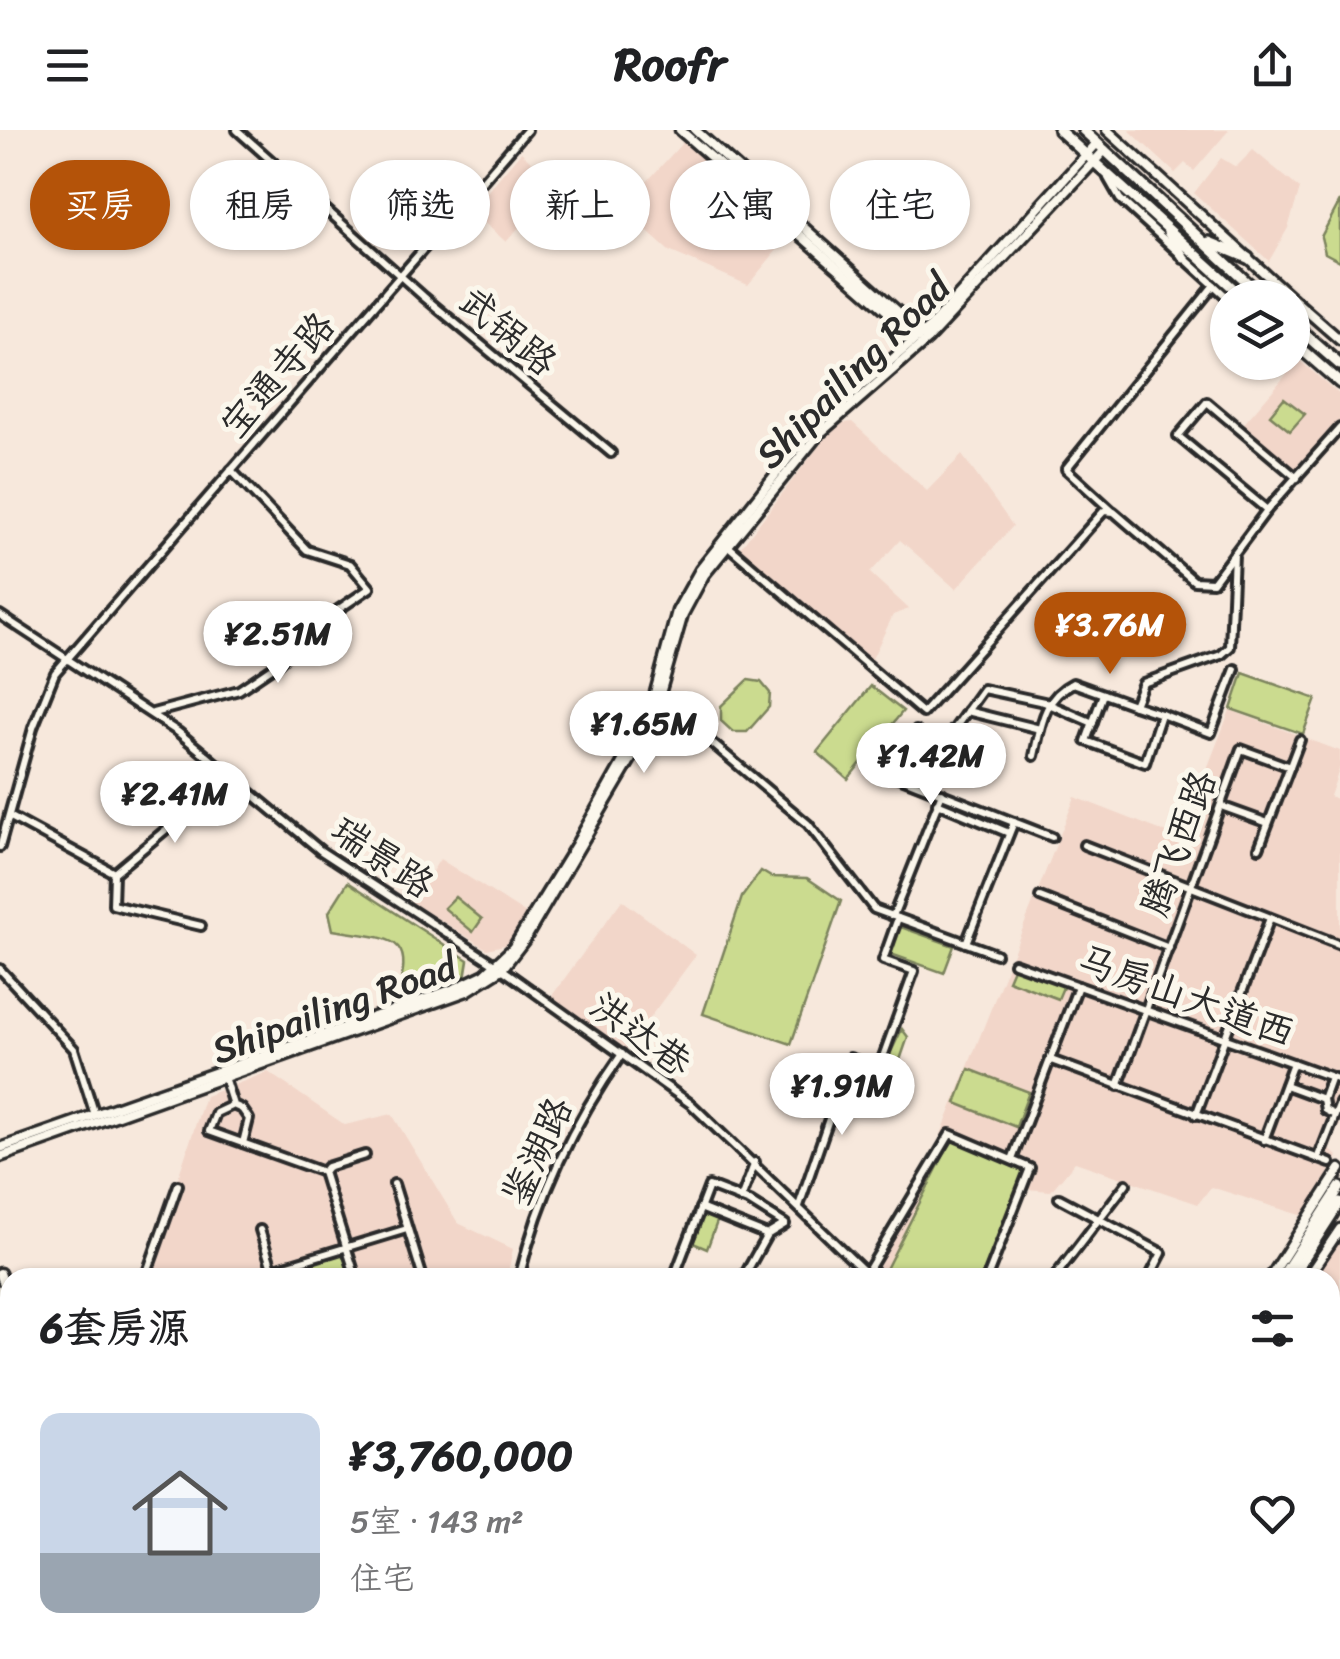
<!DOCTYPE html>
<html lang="zh">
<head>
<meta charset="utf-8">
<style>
	:root { --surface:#fff; --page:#f6f6f6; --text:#202124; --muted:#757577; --accent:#b45309 }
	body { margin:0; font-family:Sriracha,"LXGW WenKai TC",sans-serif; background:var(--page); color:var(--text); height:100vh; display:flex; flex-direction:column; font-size:38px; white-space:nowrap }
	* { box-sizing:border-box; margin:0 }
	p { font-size:32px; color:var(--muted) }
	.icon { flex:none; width:55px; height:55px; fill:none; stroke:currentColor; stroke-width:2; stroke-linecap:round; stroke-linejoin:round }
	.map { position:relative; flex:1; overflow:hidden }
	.sheet { position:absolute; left:0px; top:1138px; width:1340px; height:392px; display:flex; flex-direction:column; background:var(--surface); border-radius:30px 30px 0 0; box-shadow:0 2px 8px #0004 }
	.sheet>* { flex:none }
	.hud { position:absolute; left:30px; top:30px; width:1280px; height:90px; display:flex; gap:20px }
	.controls { position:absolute; left:1210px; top:150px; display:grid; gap:20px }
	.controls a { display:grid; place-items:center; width:100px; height:100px; border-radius:50%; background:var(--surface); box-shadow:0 2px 8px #0004; font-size:50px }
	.price { position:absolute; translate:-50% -85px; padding:0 22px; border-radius:35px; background:#fff; color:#222; font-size:32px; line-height:65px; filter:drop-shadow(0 2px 5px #0008) }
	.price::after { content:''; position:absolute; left:50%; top:60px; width:30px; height:22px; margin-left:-15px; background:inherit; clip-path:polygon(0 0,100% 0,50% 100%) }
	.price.on { background:var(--accent); color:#fff }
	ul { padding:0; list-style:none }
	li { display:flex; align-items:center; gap:30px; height:250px; padding:0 40px }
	li span { display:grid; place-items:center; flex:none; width:280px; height:200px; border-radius:20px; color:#555 }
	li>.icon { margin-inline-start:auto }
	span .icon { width:120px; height:120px; fill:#fffc; stroke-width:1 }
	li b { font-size:42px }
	h2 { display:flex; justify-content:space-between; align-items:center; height:120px; padding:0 40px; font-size:42px }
	.tag { padding:0 35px; border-radius:45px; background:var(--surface); box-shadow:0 2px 8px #0004; font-size:35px; line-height:90px }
	.tag.on { background:var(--accent); color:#fff }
	header { display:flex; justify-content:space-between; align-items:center; height:130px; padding:0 40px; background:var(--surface); font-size:45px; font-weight:700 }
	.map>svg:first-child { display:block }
</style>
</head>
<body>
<header><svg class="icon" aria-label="menu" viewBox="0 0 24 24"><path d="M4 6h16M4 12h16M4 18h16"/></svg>Roofr<svg class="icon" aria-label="share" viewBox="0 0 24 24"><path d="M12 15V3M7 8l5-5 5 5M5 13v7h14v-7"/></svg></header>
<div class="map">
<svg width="1340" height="1529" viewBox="0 0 1340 1529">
	<rect width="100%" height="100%" fill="#f7e8dc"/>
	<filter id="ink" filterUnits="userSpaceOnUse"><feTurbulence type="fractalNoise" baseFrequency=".01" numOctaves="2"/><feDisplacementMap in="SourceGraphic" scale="20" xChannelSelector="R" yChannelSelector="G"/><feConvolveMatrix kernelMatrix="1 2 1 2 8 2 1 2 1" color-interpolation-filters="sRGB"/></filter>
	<g filter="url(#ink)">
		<g fill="#f2d6c9">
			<path d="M1129,0H1229L1194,41L1185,33L1175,43Z"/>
			<path d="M684,11L787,108L748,155L669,121L622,79Z"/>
			<path d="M1253,20L1300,59L1288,98L1269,131L1194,63L1221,28L1236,37Z"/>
			<path d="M521,22L557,55L506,112L471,81Z"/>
			<path d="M1299,230L1340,265V292L1295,343L1241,297Z"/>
			<path d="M852,292L927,361L962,325L1013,396L956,459L900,410L870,443L909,479L893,485L870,533L740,418L836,294Z"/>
			<path d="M1230,580L1340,621V637L1330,666L1340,671V995L1325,1015L1338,1027L1303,1086L1211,1057L1198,1074L1075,1032L1051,1061L1026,1059L988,1147L871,1148L866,1143L938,1012L1075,667L1180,708Z"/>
			<path d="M440,729L526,784L508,814L487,819L412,773Z"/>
			<path d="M622,770L696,825L625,921L551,867Z"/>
			<path d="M268,942L345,995L392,984L458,1093L513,1119L507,1147L145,1148L205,966Z"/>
			<path d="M1340,1109V1529H1319L1323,1524L1317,1520H1330V1148H1312Z"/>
			<path d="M10,1343V1520H107L93,1529H0V1348Z"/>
			<path d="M163,1520H627L621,1529H169Z"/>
		</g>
		<g fill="#cbdb8f" stroke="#7b835d" stroke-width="2.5">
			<path d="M1340,71V131L1325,123L1321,107Z"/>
			<path d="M1284,268L1305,284L1290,301L1270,285Z"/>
			<path d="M1243,543L1316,569L1303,604L1231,579Z"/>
			<path d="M748,550L761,552L770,563L769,577L747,602H733L721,591V576Z"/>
			<path d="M871,556L903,581L848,649L817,622Z"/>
			<path d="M761,741L771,747L807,748L841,771L791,914L703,884L742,767Z"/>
			<path d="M348,752L468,830L465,848L396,869C418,802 389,810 333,800L329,782Z"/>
			<path d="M455,767L482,789L473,802L444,778Z"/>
			<path d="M898,796L954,816L944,843L888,823Z"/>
			<path d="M1014,836L1064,855L1058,869L1008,850Z"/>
			<path d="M902,899L908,907L900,930L892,934L889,926Z"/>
			<path d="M969,939L1029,962L1016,997L956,973Z"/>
			<path d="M952,1009L1028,1040L983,1147L888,1148L884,1143Z"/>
			<path d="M705,1083L718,1089L707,1119L693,1113Z"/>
			<path d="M347,1117L356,1147H275L272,1140Z"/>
			<path d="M10,1343V1409L0,1411V1348Z"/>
			<path d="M10,1498V1520H105L93,1529H0V1501Z"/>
			<path d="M1157,1520H1192L1203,1529H1150Z"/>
			<path d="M1261,1520H1317L1320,1522L1315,1529H1253Z"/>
		</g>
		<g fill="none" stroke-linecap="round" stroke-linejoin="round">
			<path stroke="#cec2b9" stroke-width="6" stroke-dasharray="6 3" stroke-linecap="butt" d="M0,1489L10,1486"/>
			<defs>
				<g id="minor">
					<path d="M237,0L424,167L611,323"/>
					<path d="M1108,48L1120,69L1228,168"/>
					<path d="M1267,380L1178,306L1207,272L1297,348"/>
					<path d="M1112,381L1066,339L1214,155"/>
					<path d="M727,415L923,583L1104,381L1114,382L1194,451L1213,452L1267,380L1340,298"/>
					<path d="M0,485L178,602L321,721L496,835"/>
					<path d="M1103,564L1086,611L1145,633L1161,584L1134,575L1143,553L1221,525L1230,517L1234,424"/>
					<path d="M656,566L808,694L874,779L996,824"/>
					<path d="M967,581L1040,599"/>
					<path d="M153,583L239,560L276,535L323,490L370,458L350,434L307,420L231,340"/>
					<path d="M1161,584L1211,603L1235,539"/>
					<path d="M916,601L896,646L1052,707"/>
					<path d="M950,605L983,559L1044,572L1093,593"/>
					<path d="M1034,626C1041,596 1043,568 1073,553L1134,575"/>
					<path d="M937,673L1009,703"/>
					<path d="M1221,676L1268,693"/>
					<path d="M9,686L114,743L113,775L201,796"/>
					<path d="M1084,715L1340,815"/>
					<path d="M0,717L33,598L55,543L527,0"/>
					<path d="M1259,718L1300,610"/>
					<path d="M114,743L213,660"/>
					<path d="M1040,767L1169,818"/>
					<path d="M893,786L942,663"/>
					<path d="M966,813L1014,692"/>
					<path d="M1014,833L1340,950"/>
					<path d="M0,839L74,919L95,985"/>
					<path d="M502,839L691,974L871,1148"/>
					<path d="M1051,930L1330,1033"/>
					<path d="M224,947L233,975L242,979L249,989L243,1013"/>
					<path d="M1285,955L1323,969L1331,947"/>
					<path d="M1118,956L1241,619L1290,637"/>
					<path d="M1323,969L1325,980L1335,985"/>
					<path d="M233,975L216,983L209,1001L323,1042"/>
					<path d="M1196,985L1270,788"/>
					<path d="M1264,1010L1293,933"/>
					<path d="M1013,1027L1078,856"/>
					<path d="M1318,1029L1340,973"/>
					<path d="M323,1042L356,1148"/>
					<path d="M323,1042L327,1037L365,1025"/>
					<path d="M394,1054L423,1148"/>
					<path d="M1059,1068L1162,1123L1149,1148"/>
					<path d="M741,1069L755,1032"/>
					<path d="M799,1076L850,928L879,938L914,841L883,830L898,788"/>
					<path d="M700,1078L767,1105"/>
					<path d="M260,1100L275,1148"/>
					<path d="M272,1140L407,1099"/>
					<path d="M1057,1144L1126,1054"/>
					<path d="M865,1146L950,1004L1030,1038L987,1148"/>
					<path d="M145,1148L178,1055"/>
					<path d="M519,1148C540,1063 572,995 622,924"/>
					<path d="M692,1148L676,1142L709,1056L750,1072L785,1094L767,1105L743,1148"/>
					<path d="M1330,1281L1340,1285"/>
					<path d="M0,1424L10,1422"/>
					<path d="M0,1452L10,1450"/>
					<path d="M498,1520L510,1529"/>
					<path d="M507,1520L517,1529"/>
					<path d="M700,1520L718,1529"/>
					<path d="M257,1525L263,1529"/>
					<path d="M310,1529H338"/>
					<path d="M459,1529L465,1520"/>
					<path d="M543,1529L552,1520"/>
					<path d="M631,1529L637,1520"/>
				</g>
				<g id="major">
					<path d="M680,0L918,208"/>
					<path d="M695,0L925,206"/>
					<path d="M1107,0L1292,168"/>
					<path d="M1292,168L1340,210"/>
					<path d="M0,1018L454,859L485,844L513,818L576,715L649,585L677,481L700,440L812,298L931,196L1097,13"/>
					<path d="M0,1027L467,861L502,839L526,808L651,595L683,484L704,445L819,304L928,209L1105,20"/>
					<path d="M0,1143L10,1171"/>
					<path d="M1270,1148L1340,1039"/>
					<path d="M1307,1148L1340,1099"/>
					<path d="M129,1520L134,1529"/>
					<path d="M150,1520L156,1529"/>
					<path d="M1072,1529L1076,1520"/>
					<path d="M1106,1529L1111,1520"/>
				</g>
				<g id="highway">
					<path d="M1059,0L1244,168"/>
					<path d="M1083,0L1264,168"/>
					<path d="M1168,102L1184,128"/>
					<path d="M1209,112L1248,128"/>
					<path d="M1292,193L1340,235"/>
					<path d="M1292,211L1340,253"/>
					<path d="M1281,1148L1340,1057"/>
					<path d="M1291,1148L1340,1072"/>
					<path d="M0,1160L10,1188"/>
					<path d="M135,1520L140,1529"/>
					<path d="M1082,1529L1087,1520"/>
					<path d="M1094,1529L1099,1520"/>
				</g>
			</defs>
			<use href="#minor" stroke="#2b2b2b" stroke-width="14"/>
			<use href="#major" stroke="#2b2b2b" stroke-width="15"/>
			<use href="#highway" stroke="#2b2b2b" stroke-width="16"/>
			<use href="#minor" stroke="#fbf7ec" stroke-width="6"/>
			<use href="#major" stroke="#fbf7ec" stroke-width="8"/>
			<use href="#highway" stroke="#fbf7ec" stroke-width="9"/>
			<defs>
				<path id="major-bridge" d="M112,1520L116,1529"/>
				<g id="highway-bridge">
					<path d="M0,1193L10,1221"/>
					<path d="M123,1520L127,1529"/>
				</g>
			</defs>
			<use href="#major-bridge" stroke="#2b2b2b" stroke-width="15" stroke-linecap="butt"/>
			<use href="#highway-bridge" stroke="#2b2b2b" stroke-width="16" stroke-linecap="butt"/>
			<use href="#major-bridge" stroke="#fbf7ec" stroke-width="8"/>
			<use href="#highway-bridge" stroke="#fbf7ec" stroke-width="9"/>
		</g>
	</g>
	<g text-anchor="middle" stroke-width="10" stroke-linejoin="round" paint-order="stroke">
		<g font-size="38" fill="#2b2b2b" stroke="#fbf7ec">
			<text transform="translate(508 201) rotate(40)" y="13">武锅路</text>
			<text transform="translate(853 241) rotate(-45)" y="13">Shipailing Road</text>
			<text transform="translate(277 245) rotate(-49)" y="13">宝通寺路</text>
			<text transform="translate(1178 713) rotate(-70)" y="13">腾飞西路</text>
			<text transform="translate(383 727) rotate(34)" y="13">瑞景路</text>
			<text transform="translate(1186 866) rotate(20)" y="13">马房山大道西</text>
			<text transform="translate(334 878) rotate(-20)" y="13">Shipailing Road</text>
			<text transform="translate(641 904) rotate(36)" y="13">洪达巷</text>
			<text transform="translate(537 1021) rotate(-65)" y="13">鉴湖路</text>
		</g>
	</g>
</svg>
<div class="controls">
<a><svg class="icon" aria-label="layers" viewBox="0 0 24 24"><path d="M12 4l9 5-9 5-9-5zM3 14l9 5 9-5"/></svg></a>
</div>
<b class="price on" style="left:1110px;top:547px">¥3.76M</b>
<b class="price" style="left:278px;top:556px">¥2.51M</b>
<b class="price" style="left:644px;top:646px">¥1.65M</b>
<b class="price" style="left:931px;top:678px">¥1.42M</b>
<b class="price" style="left:175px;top:716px">¥2.41M</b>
<b class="price" style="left:842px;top:1008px">¥1.91M</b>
<div class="hud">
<a class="tag on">买房</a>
<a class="tag">租房</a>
<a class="tag">筛选</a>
<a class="tag">新上</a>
<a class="tag">公寓</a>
<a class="tag">住宅</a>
</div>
<section class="sheet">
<h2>6套房源<svg class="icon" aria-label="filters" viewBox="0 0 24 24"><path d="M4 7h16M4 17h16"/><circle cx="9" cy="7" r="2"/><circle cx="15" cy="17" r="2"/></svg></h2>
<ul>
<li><span style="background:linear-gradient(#c9d6e8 70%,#9aa5b1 0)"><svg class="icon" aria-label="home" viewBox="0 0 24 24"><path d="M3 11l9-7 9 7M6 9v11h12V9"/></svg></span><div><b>¥3,760,000</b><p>5室 · 143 m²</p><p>住宅</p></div><svg class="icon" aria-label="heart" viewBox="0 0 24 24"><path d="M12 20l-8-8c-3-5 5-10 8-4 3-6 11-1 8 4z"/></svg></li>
</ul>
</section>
</div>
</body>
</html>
